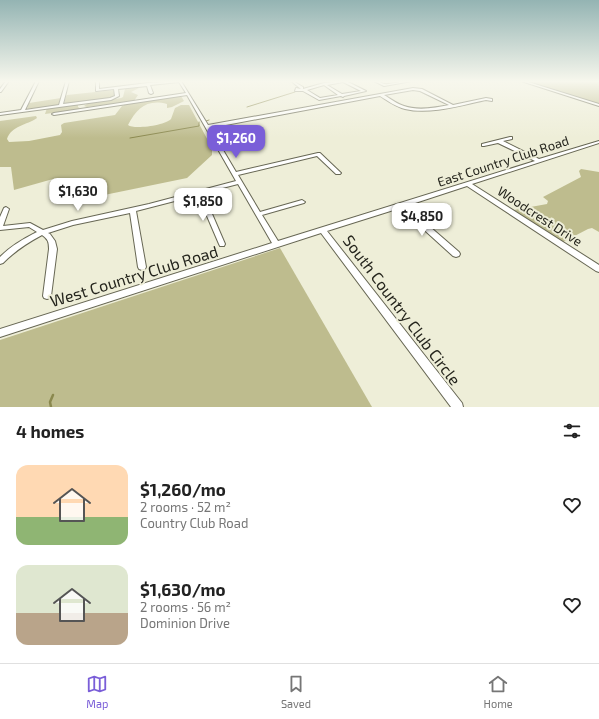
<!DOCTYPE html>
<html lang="en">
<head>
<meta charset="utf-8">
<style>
	:root { --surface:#fff; --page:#f2f2f2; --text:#222; --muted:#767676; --line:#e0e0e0; --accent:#7a5ed8 }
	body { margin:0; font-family:"Exo 2",sans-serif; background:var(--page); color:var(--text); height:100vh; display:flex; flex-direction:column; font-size:15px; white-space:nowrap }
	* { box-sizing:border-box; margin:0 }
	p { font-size:13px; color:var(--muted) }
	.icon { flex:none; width:22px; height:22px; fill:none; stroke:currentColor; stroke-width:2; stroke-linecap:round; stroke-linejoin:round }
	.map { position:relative; height:407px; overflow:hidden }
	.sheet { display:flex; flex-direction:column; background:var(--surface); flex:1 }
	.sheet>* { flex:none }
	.price { position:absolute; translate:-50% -34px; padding:0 9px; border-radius:8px; background:#fff; color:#222; font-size:13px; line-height:26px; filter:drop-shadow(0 1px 2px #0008) }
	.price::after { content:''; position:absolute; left:50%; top:24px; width:12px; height:9px; margin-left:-6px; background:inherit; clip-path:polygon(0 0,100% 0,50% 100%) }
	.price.selected { background:var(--accent); color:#fff }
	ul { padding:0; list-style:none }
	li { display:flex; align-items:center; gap:12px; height:100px; padding:0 16px }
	li span { display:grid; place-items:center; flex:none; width:112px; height:80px; border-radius:12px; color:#555 }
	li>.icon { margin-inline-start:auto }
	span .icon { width:48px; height:48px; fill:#fffc; stroke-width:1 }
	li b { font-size:17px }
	h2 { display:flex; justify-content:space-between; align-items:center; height:48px; padding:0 16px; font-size:17px }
	.dock { display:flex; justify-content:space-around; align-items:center; height:56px; border-top:1px solid var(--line); background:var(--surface); font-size:11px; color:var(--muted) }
	.dock a { display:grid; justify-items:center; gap:2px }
	.dock .selected { color:var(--accent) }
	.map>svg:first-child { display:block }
</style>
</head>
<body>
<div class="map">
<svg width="599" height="407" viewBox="0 0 599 407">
	<rect width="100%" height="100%" fill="#eeeed8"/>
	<g fill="#bebc8e">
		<path d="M524,81H599V105Z"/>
		<path d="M141,87L131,92L138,95L134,101L87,107L84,106L87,104L121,98L123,97L125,89Z"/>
		<path d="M114,90L115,96L111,98L64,104L66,96L67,95Z"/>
		<path d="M181,96L184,101L172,107L167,108V104C147,99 137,108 128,125C134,130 166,125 171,119L175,108L181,105H189L212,148V155L187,178L75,201L72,191H55L53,179L14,190L11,167H0V121L36,116L37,118C27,125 11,126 7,139L9,142L29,141L60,135L62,132L61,125L64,123L115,115L122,106L127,104Z"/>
		<path d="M61,98L60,105L56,106L27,109L29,103Z"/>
		<path d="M78,104V107L81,109L45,114L47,108Z"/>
		<path d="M581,169L599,172V232L592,228L588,229L563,242L514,210L547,204L548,201L543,197L581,177L579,171Z"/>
		<path d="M280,248L372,407H0V340Z"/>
	</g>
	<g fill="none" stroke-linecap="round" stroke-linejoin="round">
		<g stroke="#8a884e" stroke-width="1">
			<path d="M247,107L295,92"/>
			<path d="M206,121L209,120"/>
			<path d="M130,138L199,126V122"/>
		</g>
		<path stroke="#8a884e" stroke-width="2.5" d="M51,407L50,402L53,395"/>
		<defs>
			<g id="minor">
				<path d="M6,81H9L1,92H0V89Z"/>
				<path d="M36,81H39L25,110L59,105L66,81H69L63,104L110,98L115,96L114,89L96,91V81H99V89L148,83L181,81L208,125L413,88L422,89L453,105L486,98L492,99V101L486,100C462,105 430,115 405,109C396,107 388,101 380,96L210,128L236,172L318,153H320L341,173L340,174H336L317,156L238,175L260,212L302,200L305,202L304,203L262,215L278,241L535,161L498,143L484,146H482V144L510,137H512V139L503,141L539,159L599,141V143L472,184L599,265V272L596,271L467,186L406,206L459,252L460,254L459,256L456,257L453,256L400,208L327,231L462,403L463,407H451L321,233L0,337V329L272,243L238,184L203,193L225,244L224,246H220L219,244L198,195L136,211L146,267L145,269L142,270L139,269L138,267L130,213L73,225L48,233L50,234L55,241L57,249L51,296L50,298L47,299L44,298L43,296L49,249C49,242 48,239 42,235C27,243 15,251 3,263L0,264V257C11,246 23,239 37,232L29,227L0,230V217L4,208L6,207L9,209L3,226L30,223L43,230L72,221L149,204L236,181L187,95L54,115L52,114L54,113L186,93L179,82L150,85L153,93L151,94L149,93L147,86L118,89L119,96L111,100L0,115V113L21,110ZM413,90L420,91L449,105C435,108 418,111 404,106C397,104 391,99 384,95Z"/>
				<path d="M291,81H293L303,87V89L324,83L346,81L366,91L344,96L343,97L341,96L319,100L303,91H295L296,88L301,89ZM343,82L361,91L342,94L327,85ZM324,85L338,95L320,98L307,90Z"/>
				<path d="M374,81C379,80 380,83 384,84C391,85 403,80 412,81L384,86Z"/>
				<path d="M521,81H525L599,104V106Z"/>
			</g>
		</defs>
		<use href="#minor" stroke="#676754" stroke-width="2"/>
		<use href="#minor" fill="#fff" fill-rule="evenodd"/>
	</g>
	<linearGradient id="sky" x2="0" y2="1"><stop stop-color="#94b4b3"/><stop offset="0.59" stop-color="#f7f7ed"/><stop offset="1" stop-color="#f7f7ed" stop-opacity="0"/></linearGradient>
	<rect width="599" height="138" fill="url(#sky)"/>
	<g text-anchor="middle" stroke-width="4" stroke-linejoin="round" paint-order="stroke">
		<g font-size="13" fill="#25251d" stroke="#eeeed8">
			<text transform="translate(503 161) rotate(-18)" y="5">East Country Club Road</text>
			<text transform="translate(540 216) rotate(33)" y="5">Woodcrest Drive</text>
		</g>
		<g font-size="16" fill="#25251d" stroke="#eeeed8">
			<text transform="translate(134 276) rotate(-17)" y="6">West Country Club Road</text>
			<text transform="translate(402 310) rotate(53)" y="6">South Country Club Circle</text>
		</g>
	</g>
</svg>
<b class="price selected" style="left:236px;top:159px">$1,260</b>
<b class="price" style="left:78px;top:212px">$1,630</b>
<b class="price" style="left:203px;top:222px">$1,850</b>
<b class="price" style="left:422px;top:237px">$4,850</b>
</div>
<section class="sheet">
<h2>4 homes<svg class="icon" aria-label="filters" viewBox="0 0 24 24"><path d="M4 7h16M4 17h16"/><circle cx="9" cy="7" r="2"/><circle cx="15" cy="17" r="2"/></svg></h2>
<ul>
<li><span style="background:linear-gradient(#ffd9b3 65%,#8fb573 0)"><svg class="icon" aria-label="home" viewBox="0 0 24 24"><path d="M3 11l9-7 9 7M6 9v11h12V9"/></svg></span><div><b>$1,260/mo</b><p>2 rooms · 52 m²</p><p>Country Club Road</p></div><svg class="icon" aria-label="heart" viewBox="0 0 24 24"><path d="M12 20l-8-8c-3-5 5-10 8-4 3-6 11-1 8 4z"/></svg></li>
<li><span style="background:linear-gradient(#dfe7d0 60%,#b9a48a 0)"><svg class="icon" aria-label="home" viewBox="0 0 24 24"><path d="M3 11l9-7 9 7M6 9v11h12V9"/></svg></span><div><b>$1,630/mo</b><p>2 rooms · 56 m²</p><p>Dominion Drive</p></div><svg class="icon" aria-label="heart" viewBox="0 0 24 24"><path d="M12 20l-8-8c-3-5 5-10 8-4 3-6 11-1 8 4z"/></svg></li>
</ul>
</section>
<nav class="dock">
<a class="selected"><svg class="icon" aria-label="map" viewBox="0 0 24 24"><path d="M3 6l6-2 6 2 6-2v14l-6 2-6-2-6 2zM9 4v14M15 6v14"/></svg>Map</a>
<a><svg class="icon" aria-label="saved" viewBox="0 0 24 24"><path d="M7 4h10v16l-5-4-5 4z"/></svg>Saved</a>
<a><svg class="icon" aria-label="home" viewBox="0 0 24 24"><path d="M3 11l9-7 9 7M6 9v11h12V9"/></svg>Home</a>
</nav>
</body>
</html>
